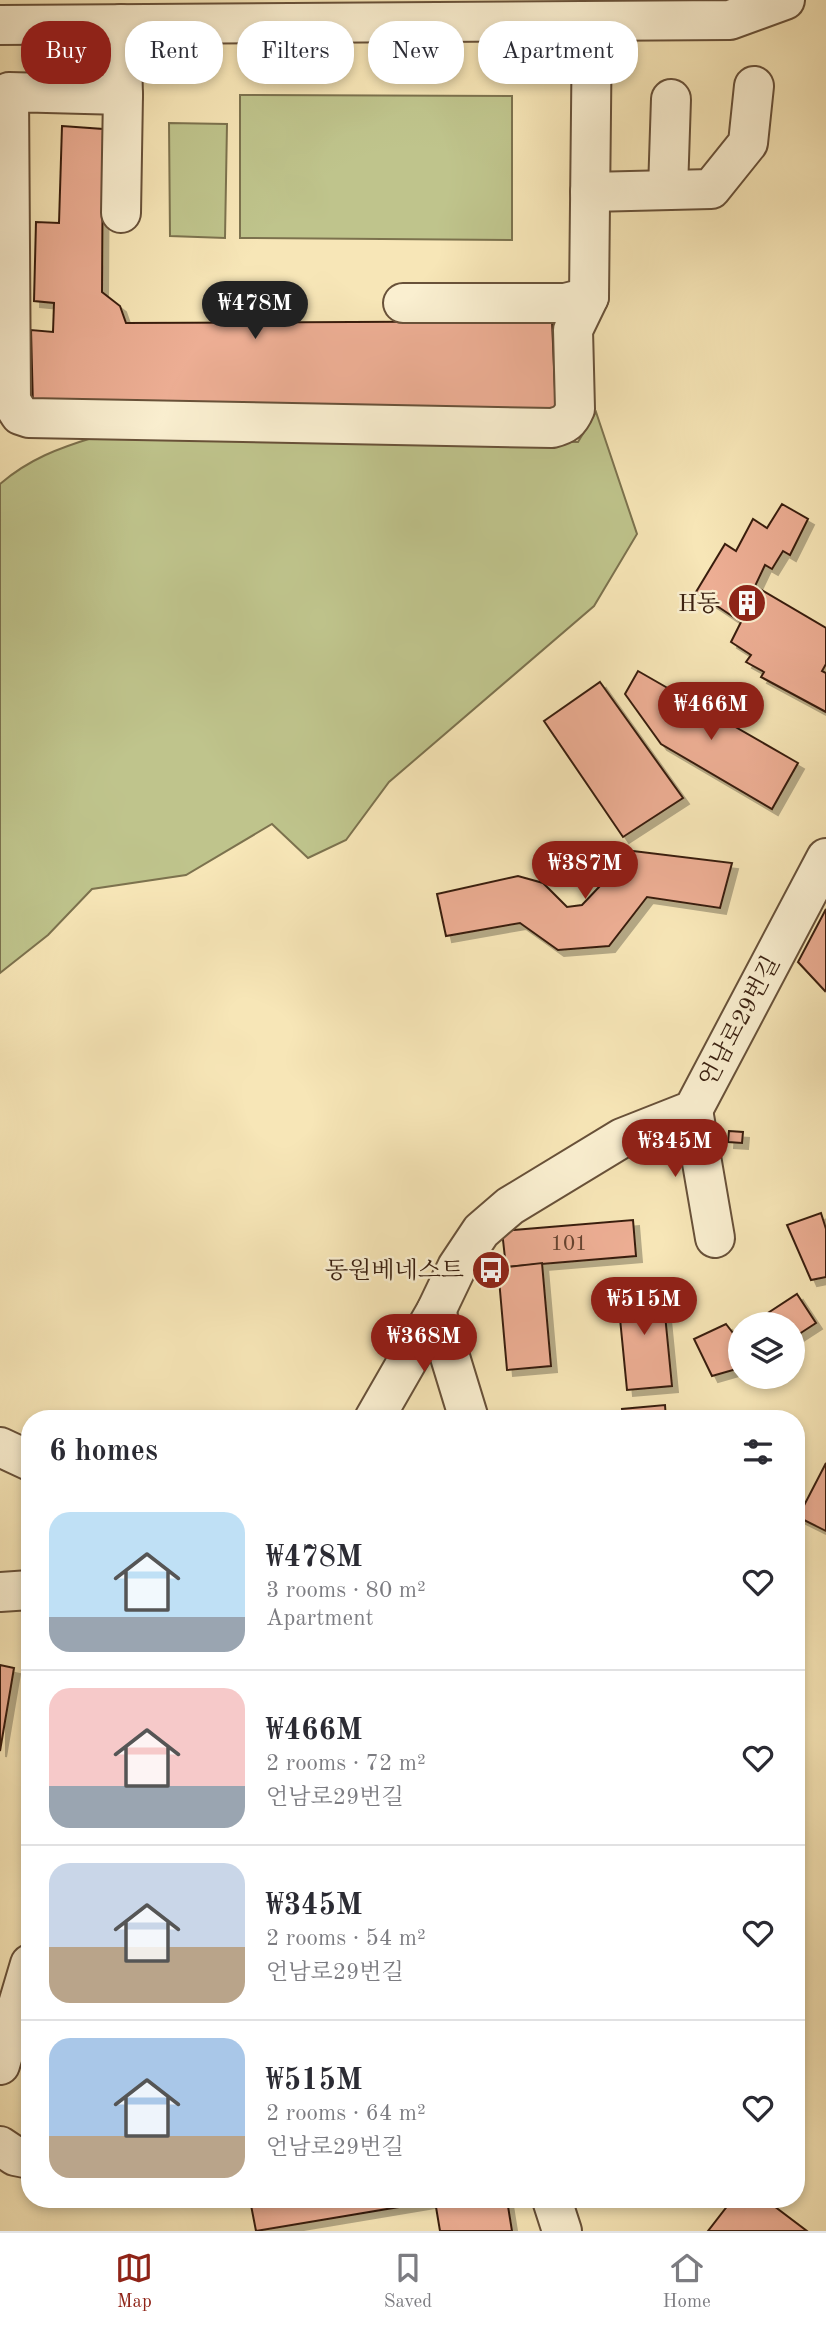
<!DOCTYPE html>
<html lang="en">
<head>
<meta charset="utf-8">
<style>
	:root { --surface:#fff; --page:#f2f2f3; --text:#2b2b33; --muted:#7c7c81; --line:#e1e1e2; --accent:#8f2418 }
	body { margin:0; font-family:"Old Standard TT","Noto Serif KR",serif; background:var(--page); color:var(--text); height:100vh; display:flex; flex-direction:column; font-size:26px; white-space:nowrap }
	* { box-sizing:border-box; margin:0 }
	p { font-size:23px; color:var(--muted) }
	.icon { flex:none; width:38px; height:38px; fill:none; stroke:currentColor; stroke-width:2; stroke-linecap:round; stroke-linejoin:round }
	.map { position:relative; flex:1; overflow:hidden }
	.panel { position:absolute; left:21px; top:1410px; width:784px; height:798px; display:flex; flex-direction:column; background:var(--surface); border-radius:28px; box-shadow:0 4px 10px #0003 }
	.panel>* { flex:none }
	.hud { position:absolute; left:21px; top:21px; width:784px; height:63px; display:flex; gap:14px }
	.controls { position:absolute; left:728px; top:1312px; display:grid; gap:14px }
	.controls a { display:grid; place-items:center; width:77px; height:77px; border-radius:50%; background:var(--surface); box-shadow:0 4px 10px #0003; font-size:35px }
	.price { position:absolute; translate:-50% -60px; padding:0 16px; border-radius:24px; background:var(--accent); color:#fff; font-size:23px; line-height:46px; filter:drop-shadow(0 2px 4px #0008) }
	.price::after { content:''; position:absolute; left:50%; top:42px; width:21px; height:16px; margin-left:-10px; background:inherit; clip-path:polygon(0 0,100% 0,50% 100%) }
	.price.selected { background:#222; color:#fff }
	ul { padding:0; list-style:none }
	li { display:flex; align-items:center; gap:21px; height:175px; padding:0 28px }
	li+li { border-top:2px solid var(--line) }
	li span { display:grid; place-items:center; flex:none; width:196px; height:140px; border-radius:21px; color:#555 }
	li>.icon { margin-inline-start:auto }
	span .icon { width:84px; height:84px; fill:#fffc; stroke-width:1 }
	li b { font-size:30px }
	h2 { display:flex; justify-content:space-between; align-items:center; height:84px; padding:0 28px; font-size:30px }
	.tag { padding:0 24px; border-radius:28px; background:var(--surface); box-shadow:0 4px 10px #0003; font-size:24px; line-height:63px }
	.tag.selected { background:var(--accent); color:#fff }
	.dock { display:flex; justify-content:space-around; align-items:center; height:98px; border-top:2px solid var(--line); background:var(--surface); font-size:19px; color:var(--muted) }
	.dock a { display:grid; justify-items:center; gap:4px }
	.dock .selected { color:var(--accent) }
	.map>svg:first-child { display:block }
</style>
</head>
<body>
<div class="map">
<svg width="826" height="2231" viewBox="0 0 826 2231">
	<defs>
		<filter id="shadow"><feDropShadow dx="6" dy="6" stdDeviation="0" flood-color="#0004"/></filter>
	</defs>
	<rect width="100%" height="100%" fill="#f7e6b7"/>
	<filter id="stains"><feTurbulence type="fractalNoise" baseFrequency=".00286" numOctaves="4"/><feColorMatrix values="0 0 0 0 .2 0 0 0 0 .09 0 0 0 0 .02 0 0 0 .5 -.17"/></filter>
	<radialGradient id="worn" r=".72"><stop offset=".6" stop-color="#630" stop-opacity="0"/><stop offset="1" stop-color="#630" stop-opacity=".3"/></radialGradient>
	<g fill="#bfc48c" stroke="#7c724e" stroke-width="2">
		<path d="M240,95L512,96V240L240,238Z"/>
		<path d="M169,123L227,124L225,238L170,236Z"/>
		<path d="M596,412L637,534L594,606L389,782L346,840L308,858L272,824L186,875L92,889L48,935L0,973V484C29,459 59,448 95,437L578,442Z"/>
	</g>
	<g fill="#edae94" stroke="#391f0f" stroke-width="2" filter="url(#shadow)">
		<path d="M62,126L103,129L102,292L120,306L126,323L552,321L556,412L33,407L31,330L53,332L54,303L34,301L36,222L59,223Z"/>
		<path d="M782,504L808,519L790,555L783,551L772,569L765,565L755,586L826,628V664L822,671L826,673V712L761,677L764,672L746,662L751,655L731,642L741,622L696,592L725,544L736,551L753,519L767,528Z"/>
		<path d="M638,671L798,763L772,809L661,744L625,694Z"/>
		<path d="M600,682L683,798L623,837L544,721Z"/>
		<path d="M633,851L732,863L720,908L647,897L609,946L558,950L520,923L446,936L437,894L518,876L543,883L567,907L582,905Z"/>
		<path d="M826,909V990L825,991L798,962Z"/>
		<path d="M729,1131L743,1132L742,1143L728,1142Z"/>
		<path d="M821,1213L826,1229V1277L811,1280L787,1225Z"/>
		<path d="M633,1220L636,1256L506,1267L502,1231Z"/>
		<path d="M542,1263L551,1366L507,1370L498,1268Z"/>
		<path d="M662,1284L672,1386L627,1390L617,1288Z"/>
		<path d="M797,1294L816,1323L793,1338V1325H756L754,1322Z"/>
		<path d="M726,1324L733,1333L740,1330V1368L712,1376L694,1339Z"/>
		<path d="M665,1405L666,1419H623L622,1409Z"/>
		<path d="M826,1463V1531L798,1517Z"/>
		<path d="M0,1665L14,1668L0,1751Z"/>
		<path d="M250,2200H507L512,2231H440L435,2201L256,2231Z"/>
		<path d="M732,2200H766L807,2231H708Z"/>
	</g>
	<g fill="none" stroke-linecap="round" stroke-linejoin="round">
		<defs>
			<g id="minor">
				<path d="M121,24L123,95L9,92L11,401L20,415L29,418L552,428C565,425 570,421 575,409L573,330L589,297L592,21"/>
				<path d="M0,25L730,20L785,0"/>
				<path d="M668,190L671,99"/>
				<path d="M590,192L711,189L748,143L754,86"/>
				<path d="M121,213L123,95"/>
				<path d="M403,303H565L589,297"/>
				<path d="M693,1110L715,1238"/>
				<path d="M436,1311L469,1419"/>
				<path d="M374,1419L436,1311L457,1267L481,1231L510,1206L622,1138L693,1110L826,858"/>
				<path d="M0,1447L30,1461"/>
				<path d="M0,1592L30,1590"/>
				<path d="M0,2065L30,1964"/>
				<path d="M0,2146L15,2156L30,2159"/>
				<path d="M552,2200L562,2231"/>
			</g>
		</defs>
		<use href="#minor" stroke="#685139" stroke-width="42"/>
		<use href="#minor" stroke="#faefd0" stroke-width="38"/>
	</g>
	<defs>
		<symbol id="building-disc" viewBox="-11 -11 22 22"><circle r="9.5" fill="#8f2418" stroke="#faefd0"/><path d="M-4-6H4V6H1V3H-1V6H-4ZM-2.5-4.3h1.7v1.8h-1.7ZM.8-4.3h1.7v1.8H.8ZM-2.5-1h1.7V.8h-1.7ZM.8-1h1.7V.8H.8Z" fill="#fff"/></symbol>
		<symbol id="bus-disc" viewBox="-11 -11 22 22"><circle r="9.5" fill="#8f2418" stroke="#faefd0"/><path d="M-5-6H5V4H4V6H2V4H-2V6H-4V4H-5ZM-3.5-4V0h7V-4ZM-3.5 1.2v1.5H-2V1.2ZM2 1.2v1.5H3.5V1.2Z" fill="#fff"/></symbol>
	</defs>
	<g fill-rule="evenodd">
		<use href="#building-disc" x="725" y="581" width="44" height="44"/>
		<use href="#bus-disc" x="469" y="1248" width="44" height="44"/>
	</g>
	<g text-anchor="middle" stroke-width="5" stroke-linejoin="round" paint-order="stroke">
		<g font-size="21" fill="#664330">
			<text x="569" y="1250">101</text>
		</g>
		<g font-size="24" fill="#391f0f" stroke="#faefd0" text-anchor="end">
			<text x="720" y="611">H동</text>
			<text x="464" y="1278">동원베네스트</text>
		</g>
		<g font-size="24" fill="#391f0f" stroke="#faefd0">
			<text transform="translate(739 1021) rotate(-62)" y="8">언남로29번길</text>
		</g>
	</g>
	<rect width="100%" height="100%" filter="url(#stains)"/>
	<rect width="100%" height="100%" fill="url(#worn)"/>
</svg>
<div class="controls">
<a><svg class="icon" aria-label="layers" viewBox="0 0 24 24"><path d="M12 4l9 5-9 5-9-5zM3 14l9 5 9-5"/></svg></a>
</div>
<b class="price selected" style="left:255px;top:341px">₩478M</b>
<b class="price" style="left:711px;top:742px">₩466M</b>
<b class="price" style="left:585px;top:901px">₩387M</b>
<b class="price" style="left:675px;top:1179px">₩345M</b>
<b class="price" style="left:644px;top:1337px">₩515M</b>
<b class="price" style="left:424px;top:1374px">₩368M</b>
<div class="hud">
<a class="tag selected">Buy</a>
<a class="tag">Rent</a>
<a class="tag">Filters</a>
<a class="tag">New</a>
<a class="tag">Apartment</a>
</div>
<section class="panel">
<h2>6 homes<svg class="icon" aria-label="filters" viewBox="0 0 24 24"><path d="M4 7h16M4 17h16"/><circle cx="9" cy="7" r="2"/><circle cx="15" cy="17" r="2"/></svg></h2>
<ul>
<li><span style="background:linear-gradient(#bfe0f5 75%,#9aa5b1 0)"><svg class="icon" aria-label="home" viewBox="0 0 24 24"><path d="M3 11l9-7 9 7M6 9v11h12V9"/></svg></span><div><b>₩478M</b><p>3 rooms · 80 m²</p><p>Apartment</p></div><svg class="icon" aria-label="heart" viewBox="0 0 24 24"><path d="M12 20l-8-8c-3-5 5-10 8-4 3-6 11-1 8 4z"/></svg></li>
<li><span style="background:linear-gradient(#f6c9c9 70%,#9aa5b1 0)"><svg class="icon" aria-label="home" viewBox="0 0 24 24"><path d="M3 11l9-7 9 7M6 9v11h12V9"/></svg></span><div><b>₩466M</b><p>2 rooms · 72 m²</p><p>언남로29번길</p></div><svg class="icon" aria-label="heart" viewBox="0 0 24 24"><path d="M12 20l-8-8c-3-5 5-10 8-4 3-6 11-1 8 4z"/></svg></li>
<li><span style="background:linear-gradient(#c9d6e8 60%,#b9a48a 0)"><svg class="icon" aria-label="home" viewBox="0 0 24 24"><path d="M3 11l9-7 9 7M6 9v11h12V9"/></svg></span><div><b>₩345M</b><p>2 rooms · 54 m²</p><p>언남로29번길</p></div><svg class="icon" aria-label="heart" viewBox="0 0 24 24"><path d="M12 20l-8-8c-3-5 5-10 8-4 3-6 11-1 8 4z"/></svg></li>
<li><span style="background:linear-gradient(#a9c7e8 70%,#b9a48a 0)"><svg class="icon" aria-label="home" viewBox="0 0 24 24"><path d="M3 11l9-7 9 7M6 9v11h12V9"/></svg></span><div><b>₩515M</b><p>2 rooms · 64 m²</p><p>언남로29번길</p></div><svg class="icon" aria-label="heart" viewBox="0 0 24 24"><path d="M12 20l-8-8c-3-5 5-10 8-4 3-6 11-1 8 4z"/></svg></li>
</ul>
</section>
</div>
<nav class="dock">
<a class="selected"><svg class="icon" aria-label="map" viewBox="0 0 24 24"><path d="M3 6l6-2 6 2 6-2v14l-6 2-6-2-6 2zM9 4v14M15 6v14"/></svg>Map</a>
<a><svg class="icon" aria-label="saved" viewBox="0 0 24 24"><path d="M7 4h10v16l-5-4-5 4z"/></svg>Saved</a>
<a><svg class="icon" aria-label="home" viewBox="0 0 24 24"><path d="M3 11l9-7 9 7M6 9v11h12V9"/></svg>Home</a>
</nav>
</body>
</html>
